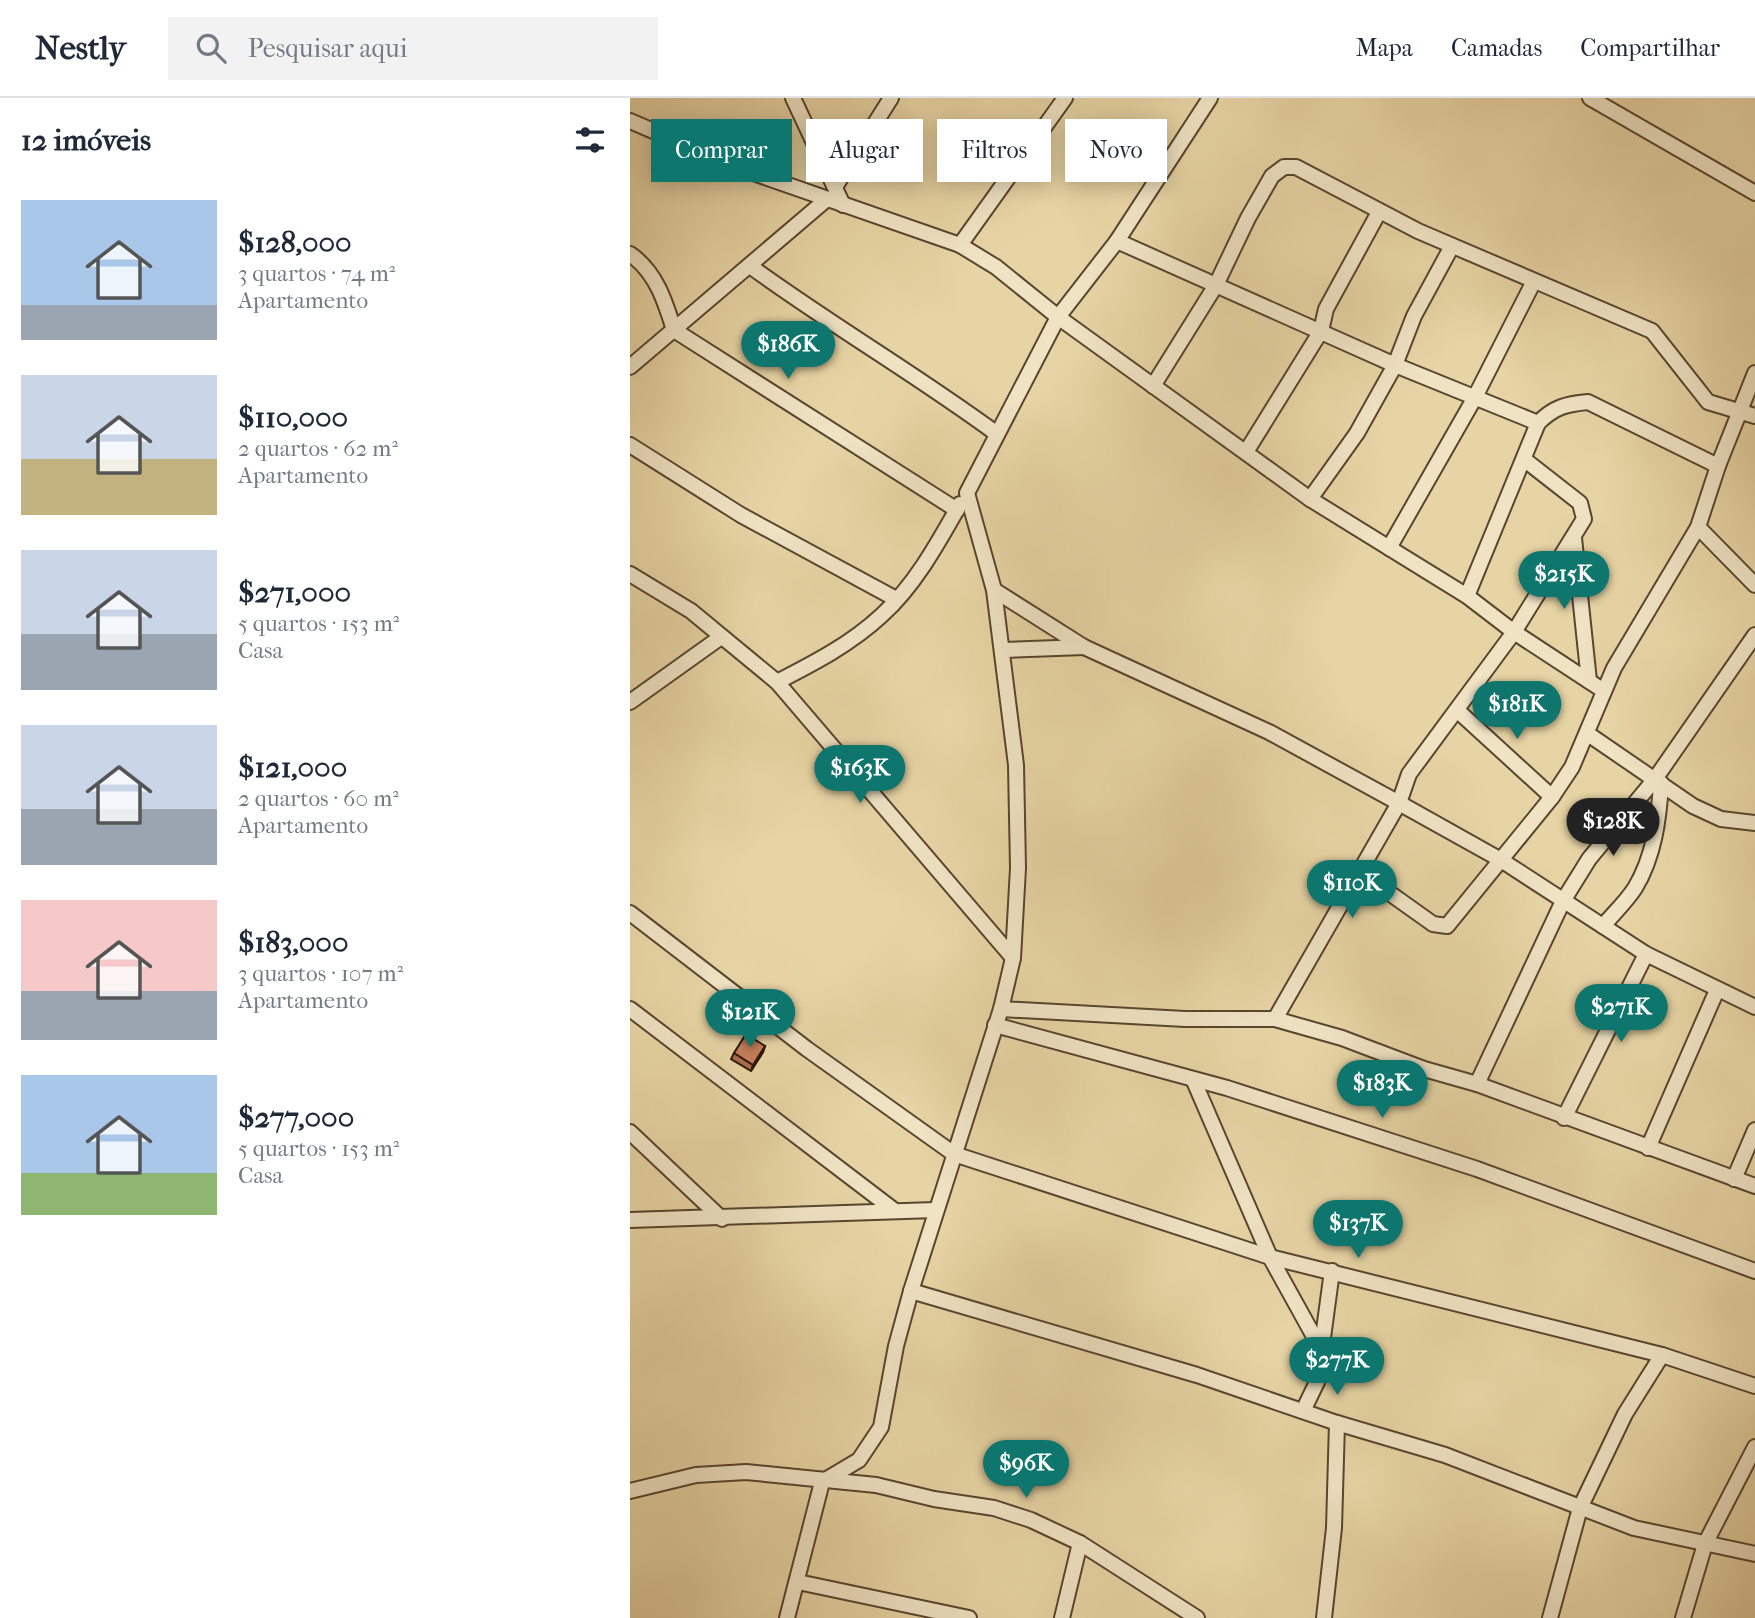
<!DOCTYPE html>
<html lang="pt">
<head>
<meta charset="utf-8">
<style>
	:root { --surface:#fff; --page:#f2f2f3; --text:#1f2937; --muted:#747a83; --line:#e0e1e3; --accent:#0f766e }
	body { margin:0; font-family:"IM FELL French Canon",serif; background:var(--page); color:var(--text); height:100vh; display:flex; flex-direction:column; font-size:26px; white-space:nowrap }
	* { box-sizing:border-box; margin:0 }
	p { font-size:23px; color:var(--muted) }
	.icon { flex:none; width:38px; height:38px; fill:none; stroke:currentColor; stroke-width:2; stroke-linecap:round; stroke-linejoin:round }
	.map { position:relative; flex:1; overflow:hidden }
	.side { display:flex; flex-direction:column; background:var(--surface); width:630px }
	.side>* { flex:none }
	.hud { position:absolute; left:21px; top:21px; width:665px; height:63px; display:flex; gap:14px }
	.price { position:absolute; translate:-50% -60px; padding:0 16px; border-radius:24px; background:var(--accent); color:#fff; font-size:23px; line-height:46px; filter:drop-shadow(0 2px 4px #0008) }
	.price::after { content:''; position:absolute; left:50%; top:42px; width:21px; height:16px; margin-left:-10px; background:inherit; clip-path:polygon(0 0,100% 0,50% 100%) }
	.price.current { background:#222; color:#fff }
	ul { padding:0; list-style:none }
	li { display:flex; align-items:center; gap:21px; height:175px; padding:0 21px }
	li span { display:grid; place-items:center; flex:none; width:196px; height:140px; border-radius:0px; color:#555 }
	li>.icon { margin-inline-start:auto }
	span .icon { width:84px; height:84px; fill:#fffc; stroke-width:1 }
	li b { font-size:30px }
	h2 { display:flex; justify-content:space-between; align-items:center; height:84px; padding:0 21px; font-size:30px }
	.tag { padding:0 24px; border-radius:0px; background:var(--surface); box-shadow:0 4px 18px #0003; font-size:24px; line-height:63px }
	.tag.current { background:var(--accent); color:#fff }
	header { display:flex; align-items:center; gap:42px; box-sizing:border-box; height:98px; padding:0 35px; background:var(--surface); border-bottom:2px solid var(--line) }
	header strong { font-size:33px }
	nav { display:flex; gap:38px; margin-inline-start:auto; font-size:24px }
	.search { width:490px; height:63px; background:var(--page); display:flex; align-items:center; gap:18px; box-sizing:border-box; padding:0 24px; border-radius:0px; color:var(--muted); font-size:26px }
	main { display:flex; flex:1; min-height:0 }
	.map>svg:first-child { display:block }
</style>
</head>
<body>
<header>
<strong>Nestly</strong>
<div class="search"><svg class="icon" aria-label="search" viewBox="0 0 24 24"><circle cx="10" cy="10" r="6"/><path d="M15 15l6 6"/></svg>Pesquisar aqui</div>
<nav><a>Mapa</a><a>Camadas</a><a>Compartilhar</a></nav>
</header>
<main>
<section class="side">
<h2>12 imóveis<svg class="icon" aria-label="filters" viewBox="0 0 24 24"><path d="M4 7h16M4 17h16"/><circle cx="9" cy="7" r="2"/><circle cx="15" cy="17" r="2"/></svg></h2>
<ul>
<li><span style="background:linear-gradient(#a9c7e8 75%,#9aa5b1 0)"><svg class="icon" aria-label="home" viewBox="0 0 24 24"><path d="M3 11l9-7 9 7M6 9v11h12V9"/></svg></span><div><b>$128,000</b><p>3 quartos · 74 m²</p><p>Apartamento</p></div></li>
<li><span style="background:linear-gradient(#c9d6e8 60%,#c2b280 0)"><svg class="icon" aria-label="home" viewBox="0 0 24 24"><path d="M3 11l9-7 9 7M6 9v11h12V9"/></svg></span><div><b>$110,000</b><p>2 quartos · 62 m²</p><p>Apartamento</p></div></li>
<li><span style="background:linear-gradient(#c9d6e8 60%,#9aa5b1 0)"><svg class="icon" aria-label="home" viewBox="0 0 24 24"><path d="M3 11l9-7 9 7M6 9v11h12V9"/></svg></span><div><b>$271,000</b><p>5 quartos · 153 m²</p><p>Casa</p></div></li>
<li><span style="background:linear-gradient(#c9d6e8 60%,#9aa5b1 0)"><svg class="icon" aria-label="home" viewBox="0 0 24 24"><path d="M3 11l9-7 9 7M6 9v11h12V9"/></svg></span><div><b>$121,000</b><p>2 quartos · 60 m²</p><p>Apartamento</p></div></li>
<li><span style="background:linear-gradient(#f6c9c9 65%,#9aa5b1 0)"><svg class="icon" aria-label="home" viewBox="0 0 24 24"><path d="M3 11l9-7 9 7M6 9v11h12V9"/></svg></span><div><b>$183,000</b><p>3 quartos · 107 m²</p><p>Apartamento</p></div></li>
<li><span style="background:linear-gradient(#a9c7e8 70%,#8fb573 0)"><svg class="icon" aria-label="home" viewBox="0 0 24 24"><path d="M3 11l9-7 9 7M6 9v11h12V9"/></svg></span><div><b>$277,000</b><p>5 quartos · 153 m²</p><p>Casa</p></div></li>
</ul>
</section>
<div class="map">
<svg width="1125" height="1520" viewBox="0 0 1125 1520">
	<rect width="100%" height="100%" fill="#e7d4a4"/>
	<filter id="stains"><feTurbulence type="fractalNoise" baseFrequency=".00286" numOctaves="4"/><feColorMatrix values="0 0 0 0 .2 0 0 0 0 .09 0 0 0 0 .02 0 0 0 .5 -.17"/></filter>
	<radialGradient id="worn" r=".72"><stop offset=".6" stop-color="#630" stop-opacity="0"/><stop offset="1" stop-color="#630" stop-opacity=".3"/></radialGradient>
	<g fill="none" stroke-linecap="round" stroke-linejoin="round">
		<defs>
			<g id="street">
				<path d="M163,0L213,107"/>
				<path d="M960,0L1125,95"/>
				<path d="M0,23L109,70L330,147L366,169L428,219L680,401L837,498L884,534L974,593"/>
				<path d="M205,89L261,0"/>
				<path d="M487,143L765,267L908,325L837,498"/>
				<path d="M330,147L435,0"/>
				<path d="M0,156C26,174 35,203 44,232L327,412"/>
				<path d="M120,168C201,227 287,277 367,336"/>
				<path d="M0,269L197,101"/>
				<path d="M523,288L586,187L618,120L642,78L654,69H666L788,133L1022,233L1078,304L1125,318"/>
				<path d="M908,325C924,309 936,306 958,304L1088,368"/>
				<path d="M0,347L111,417L266,501"/>
				<path d="M616,354L691,233L696,211L749,114"/>
				<path d="M680,401L727,335L765,267L784,218L822,148"/>
				<path d="M1068,429L1125,487"/>
				<path d="M944,440L959,583"/>
				<path d="M759,450L844,301L903,185"/>
				<path d="M0,476L61,513L147,584L383,860"/>
				<path d="M364,492L454,549L639,634L769,705L871,762L1016,856L1125,909"/>
				<path d="M373,552L454,549"/>
				<path d="M147,584C184,565 221,546 252,517C285,487 308,445 330,406"/>
				<path d="M0,604L91,539"/>
				<path d="M828,613L922,699"/>
				<path d="M958,636L1063,708L1091,721L1125,725"/>
				<path d="M730,774L803,826L817,828L922,699L942,669L984,570L1068,429L1088,368L1125,275"/>
				<path d="M0,815L177,951L324,1056L640,1159L1032,1257L1125,1288"/>
				<path d="M973,828C983,816 996,804 1005,790C1024,759 1029,720 1031,685"/>
				<path d="M0,911L265,1113"/>
				<path d="M371,911L555,921H645L712,940L794,971L847,986L1125,1088"/>
				<path d="M645,921L769,705L779,676L884,534L954,421L950,405L895,362"/>
				<path d="M365,927L597,990L847,1071L1125,1173"/>
				<path d="M563,981L640,1159L692,1253"/>
				<path d="M847,986L933,803L959,761L1025,681L1125,537"/>
				<path d="M934,1020L1016,856"/>
				<path d="M0,1034L92,1121"/>
				<path d="M1018,1050L1087,892"/>
				<path d="M1104,1081L1125,1032"/>
				<path d="M0,1122L305,1112"/>
				<path d="M281,1193L567,1277L707,1325L815,1357L1004,1430L1125,1456"/>
				<path d="M673,1313L687,1284L702,1173"/>
				<path d="M0,1393L66,1377L116,1374L246,1387L304,1401L364,1410L401,1422L450,1445L567,1520"/>
				<path d="M168,1484L339,1520"/>
				<path d="M157,1520L192,1384L229,1362L251,1329L266,1248L281,1193L371,911L383,860L388,770L386,667L364,492L337,395L428,219L487,143L580,0"/>
				<path d="M432,1520L450,1445"/>
				<path d="M694,1520L704,1430L707,1325"/>
				<path d="M920,1520L950,1410L995,1316L1032,1257"/>
				<path d="M1053,1520L1075,1446L1125,1349"/>
			</g>
		</defs>
		<use href="#street" stroke="#58462e" stroke-width="18"/>
		<use href="#street" stroke="#efe3c4" stroke-width="14"/>
	</g>
	<path fill="#aa6d4e" stroke="#291707" stroke-width="2" d="M135,948L133,954L121,973L101,961L104,955Z"/>
	<path fill="#8b5940" stroke="#291707" stroke-width="2" d="M135,948L133,954L121,973L123,967Z"/>
	<path fill="#c67f5b" stroke="#291707" stroke-width="2" d="M116,936L135,948L123,967L104,955Z"/>
	<rect width="100%" height="100%" filter="url(#stains)"/>
	<rect width="100%" height="100%" fill="url(#worn)"/>
</svg>
<b class="price" style="left:158px;top:283px">$186K</b>
<b class="price" style="left:934px;top:513px">$215K</b>
<b class="price" style="left:887px;top:643px">$181K</b>
<b class="price" style="left:230px;top:707px">$163K</b>
<b class="price current" style="left:983px;top:760px">$128K</b>
<b class="price" style="left:722px;top:822px">$110K</b>
<b class="price" style="left:991px;top:946px">$271K</b>
<b class="price" style="left:120px;top:951px">$121K</b>
<b class="price" style="left:752px;top:1022px">$183K</b>
<b class="price" style="left:728px;top:1162px">$137K</b>
<b class="price" style="left:707px;top:1299px">$277K</b>
<b class="price" style="left:396px;top:1402px">$96K</b>
<div class="hud">
<a class="tag current">Comprar</a>
<a class="tag">Alugar</a>
<a class="tag">Filtros</a>
<a class="tag">Novo</a>
</div>
</div>
</main>
</body>
</html>
